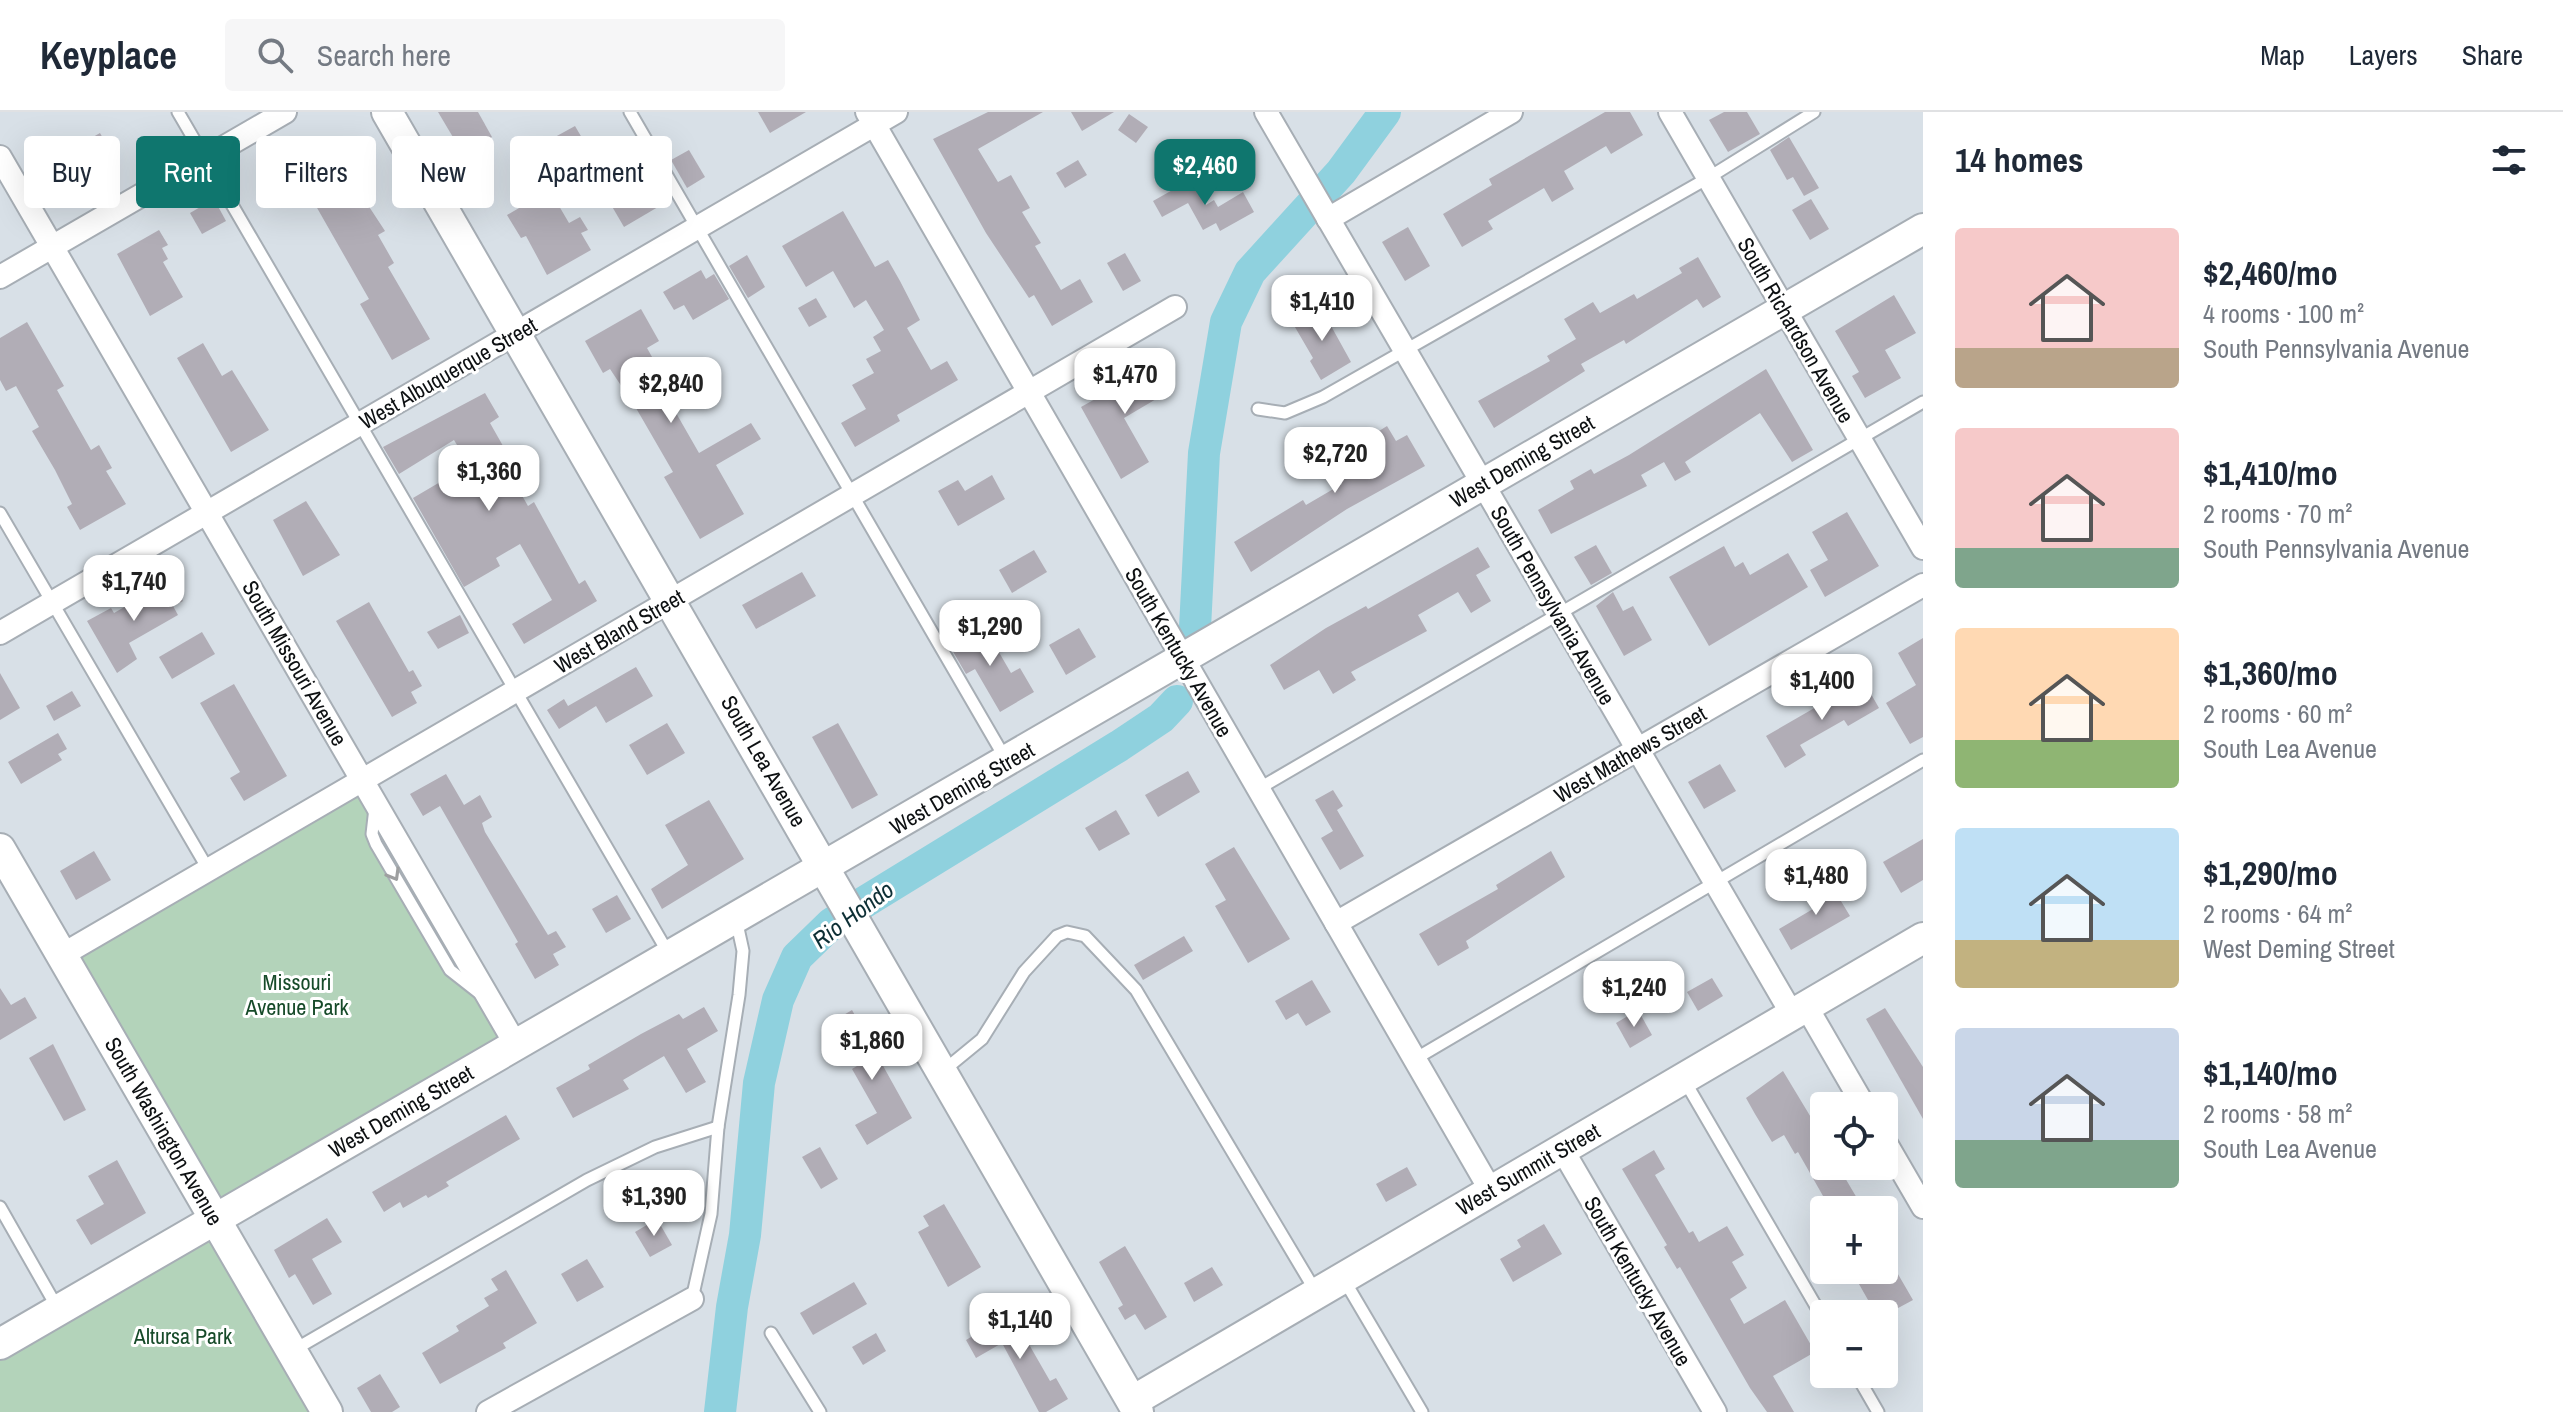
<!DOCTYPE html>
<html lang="en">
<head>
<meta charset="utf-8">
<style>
	:root { --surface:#fff; --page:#f6f6f7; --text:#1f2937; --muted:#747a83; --line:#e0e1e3; --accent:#0f766e }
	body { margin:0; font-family:"Archivo Narrow",sans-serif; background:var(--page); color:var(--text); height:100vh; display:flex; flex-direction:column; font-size:30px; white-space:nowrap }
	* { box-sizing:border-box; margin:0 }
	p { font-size:26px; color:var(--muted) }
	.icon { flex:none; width:44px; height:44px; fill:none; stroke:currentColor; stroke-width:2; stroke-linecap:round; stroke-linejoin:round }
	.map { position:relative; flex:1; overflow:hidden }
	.panel { display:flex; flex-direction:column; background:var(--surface); width:640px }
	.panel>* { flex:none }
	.guide { position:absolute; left:24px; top:24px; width:760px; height:72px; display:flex; gap:16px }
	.tools { position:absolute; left:1810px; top:980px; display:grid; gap:16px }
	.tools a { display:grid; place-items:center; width:88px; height:88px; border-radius:8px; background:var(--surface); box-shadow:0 8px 32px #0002; font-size:40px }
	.price { position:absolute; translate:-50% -68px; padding:0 18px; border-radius:16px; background:#fff; color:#222; font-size:26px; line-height:52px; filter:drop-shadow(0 2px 4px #0008) }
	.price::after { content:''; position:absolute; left:50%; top:48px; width:24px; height:18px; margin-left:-12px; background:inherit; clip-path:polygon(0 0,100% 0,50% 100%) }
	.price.on { background:var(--accent); color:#fff }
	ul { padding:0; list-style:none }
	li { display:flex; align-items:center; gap:24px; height:200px; padding:0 32px }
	li span { display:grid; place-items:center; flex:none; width:224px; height:160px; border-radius:8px; color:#555 }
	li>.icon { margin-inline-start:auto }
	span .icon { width:96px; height:96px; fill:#fffc; stroke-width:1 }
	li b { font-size:34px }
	h2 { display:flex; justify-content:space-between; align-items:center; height:96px; padding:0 32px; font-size:34px }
	.chip { padding:0 28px; border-radius:8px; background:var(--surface); box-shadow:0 8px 32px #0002; font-size:28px; line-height:72px }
	.chip.on { background:var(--accent); color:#fff }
	header { display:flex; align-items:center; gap:48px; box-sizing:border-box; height:112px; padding:0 40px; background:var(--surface); border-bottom:2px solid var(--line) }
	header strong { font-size:38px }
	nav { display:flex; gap:44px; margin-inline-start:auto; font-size:28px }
	.search { width:560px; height:72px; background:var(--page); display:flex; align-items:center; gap:20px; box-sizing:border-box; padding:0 28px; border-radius:8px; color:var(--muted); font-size:30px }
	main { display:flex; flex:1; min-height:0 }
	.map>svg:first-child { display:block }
</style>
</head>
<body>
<header>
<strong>Keyplace</strong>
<div class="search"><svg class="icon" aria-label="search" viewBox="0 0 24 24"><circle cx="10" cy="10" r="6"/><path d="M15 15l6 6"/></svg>Search here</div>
<nav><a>Map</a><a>Layers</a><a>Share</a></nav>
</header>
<main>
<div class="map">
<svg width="1923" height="1300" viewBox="0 0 1923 1300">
	<rect width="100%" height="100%" fill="#d8e0e7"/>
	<g fill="#b3d3ba">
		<path d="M362,668L516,933L215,1107L62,843Z"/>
		<path d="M211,1118L317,1300H0V1241Z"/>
	</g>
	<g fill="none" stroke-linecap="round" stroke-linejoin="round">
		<g stroke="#8fd1de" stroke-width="32">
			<path d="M1195,516L1204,341L1226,210L1250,160L1341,60L1385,0"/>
			<path d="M720,1300L732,1195L745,1123L759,971L778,888L797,845L831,812L863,791L1119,634L1161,606L1177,589"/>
		</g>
	</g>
	<g fill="#b1adb6">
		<path d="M438,0H478L492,25L463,42Z"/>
		<path d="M758,0H806L770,21Z"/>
		<path d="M988,0H1043L978,37L998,70L1011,63L1030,96L1022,100L1041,131L1035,134L1061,178L1080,167L1093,190L1052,214L1034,183L1029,186L986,121L933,27Z"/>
		<path d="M1071,0H1114L1082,19Z"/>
		<path d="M1605,0H1630L1643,23L1611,42L1606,34L1564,59L1574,77L1552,90L1544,76L1488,109L1493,117L1462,135L1443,102L1492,73L1489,67Z"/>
		<path d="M1724,0H1747L1760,22L1728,40L1709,8Z"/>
		<path d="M1129,2L1148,15L1136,31L1118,18Z"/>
		<path d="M575,14L592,43L545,70L569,111L580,105L588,118L581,121L591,138L547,163L526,124L521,126L507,103L531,89L510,53L523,45L527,52L560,33L555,25Z"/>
		<path d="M100,21L114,46L73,70L58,45Z"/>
		<path d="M1789,25L1819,76L1804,84L1793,65L1787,68L1770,38Z"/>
		<path d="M321,31L340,64L347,61L385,119L378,123L394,151L388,155L430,227L392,248L360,192L369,187L304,73L298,76L284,52Z"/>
		<path d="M689,38L705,65L687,76L671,48Z"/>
		<path d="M1078,48L1087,63L1065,76L1056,61Z"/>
		<path d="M1192,67L1206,93L1214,88L1218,95L1243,80L1254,100L1220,119L1216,111L1203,118L1188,91L1162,105L1153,89Z"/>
		<path d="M645,71L658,95L624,115L610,91Z"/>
		<path d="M214,87L226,109L202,122L190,101Z"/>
		<path d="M1811,87L1829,117L1810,128L1792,98Z"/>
		<path d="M843,99L875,155L888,148L900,169L920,208L907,216L931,258L947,249L958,268L897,303L900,309L855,335L841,311L866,297L852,273L874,261L866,247L881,239L873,225L884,218L866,188L854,196L833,159L806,175L782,134Z"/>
		<path d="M1408,115L1430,154L1405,169L1382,130Z"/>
		<path d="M159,118L168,133L162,136L168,147L163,150L183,185L150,204L117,142Z"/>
		<path d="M1125,141L1141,169L1123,179L1107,151Z"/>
		<path d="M747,143L765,175L748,186L729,154Z"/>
		<path d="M1698,145L1721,185L1703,196L1697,187L1626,232L1624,228L1581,252L1585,259L1494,316L1478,289L1550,249L1547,244L1576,227L1564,207L1593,190L1600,201L1634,182L1637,187L1682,161L1679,156Z"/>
		<path d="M701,158L706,167L714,162L729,187L693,208L684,193L674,198L663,180Z"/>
		<path d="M1894,183L1916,221L1885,238L1901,266L1865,286L1852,264L1859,260L1835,219Z"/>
		<path d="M816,186L827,205L809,215L798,196Z"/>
		<path d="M1320,194L1351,250L1321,268L1310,249L1313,246L1292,210Z"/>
		<path d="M641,197L659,229L647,236L670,277L664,280L699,341L751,311L761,327L716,353L744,402L700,427L664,365L673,360L636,296L610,257L603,261L585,229Z"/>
		<path d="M27,210L64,274L57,278L91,338L99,333L112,356L106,359L126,392L80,418L67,395L72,392L55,358L32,319L39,315L16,274L6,279L0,268V226Z"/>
		<path d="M203,231L222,264L232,258L269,318L231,340L177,246Z"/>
		<path d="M1165,250L1174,266L1159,275L1163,283L1124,306L1149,350L1121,367L1081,295L1129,268L1127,263L1146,253L1150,259Z"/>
		<path d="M1766,257L1813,338L1792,350L1760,301L1685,350L1691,360L1675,369L1664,350L1641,363L1647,374L1551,422L1538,398L1574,377L1570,369L1591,357L1594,362L1629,343Z"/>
		<path d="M485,281L499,305L490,311L511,348L504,352L528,394L534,390L579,472L585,468L597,489L524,532L512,512L552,488L520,432L496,446L500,454L464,475L413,386L469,353L454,328L399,362L383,335Z"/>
		<path d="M1387,314L1396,329L1407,323L1425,354L1347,397L1251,460L1234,430L1303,388L1306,393L1342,372L1330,350Z"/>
		<path d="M992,363L1005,387L958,414L938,379L958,368L965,379Z"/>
		<path d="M306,389L340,443L303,464L273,408Z"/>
		<path d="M1847,400L1879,454L1825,485L1810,458L1828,448L1812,420Z"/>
		<path d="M1596,433L1612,461L1591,473L1574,445Z"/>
		<path d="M1724,434L1735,455L1743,450L1750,463L1788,441L1808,475L1709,534L1669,465Z"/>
		<path d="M1478,435L1490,455L1476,463L1491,489L1471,501L1458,480L1418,503L1427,519L1351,560L1356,568L1333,582L1319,558L1284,578L1270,553L1326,516L1366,494L1368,497Z"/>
		<path d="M1034,438L1047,460L1012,481L999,458Z"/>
		<path d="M802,460L816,484L756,517L742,493Z"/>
		<path d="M171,468L183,489L173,494L178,503L129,531L137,547L117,561L87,509L111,496L114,501Z"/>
		<path d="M1613,480L1623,499L1633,494L1652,528L1624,544L1596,494Z"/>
		<path d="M369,490L409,560L413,558L422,574L411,580L417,591L392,605L336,509Z"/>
		<path d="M460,503L469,521L438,537L427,520Z"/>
		<path d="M982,511L1011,561L1020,556L1034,580L1000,600L975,557L966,562L948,531Z"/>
		<path d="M1079,516L1096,545L1066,563L1049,533Z"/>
		<path d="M202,520L215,542L172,567L159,545Z"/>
		<path d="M1923,526V625L1910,632L1886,591L1916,573L1898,541Z"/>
		<path d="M636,555L653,584L606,611L596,594L559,617L547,598L564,587L568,594Z"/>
		<path d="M0,561L20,596L0,608Z"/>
		<path d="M1863,568L1879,596L1848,614L1844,608L1800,633L1806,643L1785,656L1766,624Z"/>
		<path d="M234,572L287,664L244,689L230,666L240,660L200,591Z"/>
		<path d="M72,579L81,594L54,609L46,594Z"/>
		<path d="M667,611L685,641L647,663L629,633Z"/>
		<path d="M838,611L878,683L852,697L812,625Z"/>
		<path d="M58,621L67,637L58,642L62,648L21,672L8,650Z"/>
		<path d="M1720,652L1736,679L1704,697L1688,670Z"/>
		<path d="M1188,659L1200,680L1158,705L1145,683Z"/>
		<path d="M446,662L464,693L480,683L492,705L482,711L485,720L548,823L556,819L566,835L553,842L559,853L535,867L515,832L518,830L440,694L423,704L410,682Z"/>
		<path d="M1333,678L1343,694L1337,698L1364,744L1340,758L1321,726L1333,719L1315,688Z"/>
		<path d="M709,688L744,747L662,797L651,777L688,753L665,713Z"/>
		<path d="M1116,698L1130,722L1099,739L1085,716Z"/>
		<path d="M1923,727V768L1901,781L1883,750Z"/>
		<path d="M1234,735L1290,827L1248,851L1215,794L1226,788L1205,752Z"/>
		<path d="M94,739L111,768L76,788L60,759Z"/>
		<path d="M1551,739L1565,765L1466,829L1469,836L1438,854L1419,822L1498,777L1496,773Z"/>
		<path d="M1830,771L1850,804L1791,838L1779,817L1813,797L1806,785Z"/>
		<path d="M617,783L631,807L606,821L592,797Z"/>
		<path d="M1184,824L1193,839L1143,868L1134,853Z"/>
		<path d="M1712,866L1723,884L1698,899L1687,880Z"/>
		<path d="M1312,868L1331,900L1306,914L1298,901L1286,908L1275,889Z"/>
		<path d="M0,876L11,893L25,885L37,906L0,928Z"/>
		<path d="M704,895L718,919L687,937L706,970L686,981L664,944L623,968L629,977L573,1006L556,976L590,957L588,953L641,922L679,902L683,907Z"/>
		<path d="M1885,896L1923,955V1007L1866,907Z"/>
		<path d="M852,898L912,1006L867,1033L855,1013L877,1001L852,957L857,954L832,910Z"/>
		<path d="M1638,898L1652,923L1630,936L1616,911Z"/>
		<path d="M53,932L86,998L64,1009L29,946Z"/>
		<path d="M1783,959L1824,1027V1054H1838L1864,1098H1831L1798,1040L1795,1042L1784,1023L1772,1030L1755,1002L1746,986Z"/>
		<path d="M506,1003L520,1027L446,1070L449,1074L428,1086L426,1083L403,1096L400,1090L384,1100L372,1080Z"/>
		<path d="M820,1035L838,1067L821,1077L802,1045Z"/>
		<path d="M1654,1038L1665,1057L1655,1063L1689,1121L1693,1119L1699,1130L1727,1114L1744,1143L1732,1150L1747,1176L1730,1187L1744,1212L1785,1188L1815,1240L1773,1264L1794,1300H1767L1750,1276L1680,1155L1677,1157L1664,1135L1667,1133L1622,1057Z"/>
		<path d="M117,1048L146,1101L91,1133L76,1108L104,1092L88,1064Z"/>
		<path d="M1407,1055L1417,1073L1386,1090L1376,1072Z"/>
		<path d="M944,1092L981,1155L948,1175L918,1120L929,1114L923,1104Z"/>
		<path d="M327,1106L342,1130L312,1147L332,1182L313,1193L295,1162L289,1166L274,1138Z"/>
		<path d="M657,1107L672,1133L650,1145L635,1120Z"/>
		<path d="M1544,1112L1562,1142L1513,1170L1500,1147L1521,1135L1517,1128Z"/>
		<path d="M1125,1134L1167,1205L1145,1218L1135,1202L1125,1208L1118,1196L1123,1193L1099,1150Z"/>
		<path d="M1884,1138L1913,1188L1887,1202H1876L1851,1158H1884Z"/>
		<path d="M587,1147L604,1175L577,1190L561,1162Z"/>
		<path d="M1212,1155L1223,1173L1194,1190L1184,1171Z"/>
		<path d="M506,1158L537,1211L503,1231L506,1236L440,1272L422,1241L459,1219L456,1214L489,1194L484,1186L498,1178L491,1167Z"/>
		<path d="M854,1170L867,1192L813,1223L800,1201Z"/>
		<path d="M1011,1201L1050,1269L1056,1266L1068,1287L1046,1300H1039L1002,1231L976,1246L966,1228Z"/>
		<path d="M876,1221L886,1239L863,1253L852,1235Z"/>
		<path d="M380,1262L400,1295L392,1300H371L357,1276Z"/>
	</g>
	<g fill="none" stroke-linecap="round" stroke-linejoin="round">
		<defs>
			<g id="lane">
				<path d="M178,0L670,844"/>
				<path d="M630,0L1005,646"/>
				<path d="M1258,297L1285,301L1323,285L1708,66L1814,0"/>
				<path d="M0,401L208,757"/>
				<path d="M1258,677L1923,290"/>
				<path d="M375,696L372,722L376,732L450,858L478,880"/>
				<path d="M1415,947L1923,648"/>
				<path d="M943,959L982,927L1024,860L1057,824L1067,820L1085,824L1136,878L1316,1180"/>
				<path d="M1683,966L1824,1208"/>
				<path d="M0,1095L58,1197"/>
				<path d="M1343,1166L1422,1300"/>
				<path d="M692,1187L711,1102L718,1015L739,883L743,839L736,807"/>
				<path d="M771,1221L820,1300"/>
				<path d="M292,1239L587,1068L655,1035L718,1015"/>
				<path d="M1856,1262L1878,1300"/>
			</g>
			<g id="street">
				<path d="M867,0L1491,1079"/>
				<path d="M1266,0L1792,902"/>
				<path d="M1670,0L1923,436"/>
				<path d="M0,45L516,933"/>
				<path d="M1328,107L1511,0"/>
				<path d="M0,165L285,0"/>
				<path d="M0,521L896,0"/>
				<path d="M1336,811L1923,473"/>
				<path d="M62,843L1175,195"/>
				<path d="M1806,894L1864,994"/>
				<path d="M1884,1028L1923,1095"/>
				<path d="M1562,1037L1715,1300"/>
				<path d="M488,1300L692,1187"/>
			</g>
			<g id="secondary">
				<path d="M387,0L1138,1300"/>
				<path d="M0,737L327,1300"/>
				<path d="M0,1232L1923,117"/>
				<path d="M1133,1289L1923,826"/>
			</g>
		</defs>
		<use href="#lane" stroke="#a7aeb5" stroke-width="15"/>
		<use href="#street" stroke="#a7aeb5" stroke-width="26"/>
		<use href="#secondary" stroke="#a7aeb5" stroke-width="34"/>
		<use href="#lane" stroke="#fff" stroke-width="11"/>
		<use href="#street" stroke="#fff" stroke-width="22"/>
		<use href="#secondary" stroke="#fff" stroke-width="30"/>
	</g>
	<defs><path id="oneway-chevron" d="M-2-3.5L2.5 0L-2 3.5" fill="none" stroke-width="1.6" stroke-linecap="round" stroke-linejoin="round" transform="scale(2)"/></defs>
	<use stroke="#9e9fa0" href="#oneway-chevron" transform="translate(394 763) rotate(60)"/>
	<g text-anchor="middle" stroke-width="6" stroke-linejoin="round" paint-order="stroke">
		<g font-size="22" fill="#0d1012" stroke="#fff">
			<text transform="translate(1796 218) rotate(60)" y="8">South Richardson Avenue</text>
			<text transform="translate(448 261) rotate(-30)" y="8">West Albuquerque Street</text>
			<text transform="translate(1522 349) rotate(-30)" y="8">West Deming Street</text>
			<text transform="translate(1553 493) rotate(60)" y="8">South Pennsylvania Avenue</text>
			<text transform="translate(619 519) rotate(-30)" y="8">West Bland Street</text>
			<text transform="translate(1179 540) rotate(60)" y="8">South Kentucky Avenue</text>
			<text transform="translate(295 551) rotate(60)" y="8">South Missouri Avenue</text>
			<text transform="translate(1630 642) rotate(-30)" y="8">West Mathews Street</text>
			<text transform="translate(764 649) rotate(60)" y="8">South Lea Avenue</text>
			<text transform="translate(962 676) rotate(-30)" y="8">West Deming Street</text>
			<text transform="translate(401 999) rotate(-30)" y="8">West Deming Street</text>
			<text transform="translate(164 1019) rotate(60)" y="8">South Washington Avenue</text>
			<text transform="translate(1528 1057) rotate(-30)" y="8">West Summit Street</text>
			<text transform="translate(1638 1169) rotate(60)" y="8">South Kentucky Avenue</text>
		</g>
		<g font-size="22" fill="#164a29" stroke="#fff">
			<text x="297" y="878">Missouri<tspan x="297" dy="25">Avenue Park</tspan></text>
			<text x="183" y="1232">Altursa Park</text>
		</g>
		<g font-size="24" font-style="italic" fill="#0d2f35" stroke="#fff">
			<text transform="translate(853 803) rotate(-37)" y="8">Rio Hondo</text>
		</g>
	</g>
</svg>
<div class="tools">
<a><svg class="icon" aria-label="locate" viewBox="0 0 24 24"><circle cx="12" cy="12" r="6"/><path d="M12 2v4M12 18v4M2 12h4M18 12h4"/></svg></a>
<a>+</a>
<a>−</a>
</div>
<b class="price on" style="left:1205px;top:95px">$2,460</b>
<b class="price" style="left:1322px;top:231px">$1,410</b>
<b class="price" style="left:1125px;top:304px">$1,470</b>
<b class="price" style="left:671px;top:313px">$2,840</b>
<b class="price" style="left:1335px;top:383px">$2,720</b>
<b class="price" style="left:489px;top:401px">$1,360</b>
<b class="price" style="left:134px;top:511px">$1,740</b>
<b class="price" style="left:990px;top:556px">$1,290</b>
<b class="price" style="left:1822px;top:610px">$1,400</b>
<b class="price" style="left:1816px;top:805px">$1,480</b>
<b class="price" style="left:1634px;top:917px">$1,240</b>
<b class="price" style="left:872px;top:970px">$1,860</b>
<b class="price" style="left:654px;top:1126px">$1,390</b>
<b class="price" style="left:1020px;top:1249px">$1,140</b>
<div class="guide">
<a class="chip">Buy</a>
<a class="chip on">Rent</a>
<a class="chip">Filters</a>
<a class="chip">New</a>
<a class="chip">Apartment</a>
</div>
</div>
<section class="panel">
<h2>14 homes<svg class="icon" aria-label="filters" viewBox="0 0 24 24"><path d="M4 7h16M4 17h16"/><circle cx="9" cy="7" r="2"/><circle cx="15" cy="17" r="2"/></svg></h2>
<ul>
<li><span style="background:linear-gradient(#f6c9c9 75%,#b9a48a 0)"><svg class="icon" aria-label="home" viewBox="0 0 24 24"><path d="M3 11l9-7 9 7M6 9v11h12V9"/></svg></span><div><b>$2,460/mo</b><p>4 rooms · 100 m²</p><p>South Pennsylvania Avenue</p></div></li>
<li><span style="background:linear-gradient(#f6c9c9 75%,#7fa58c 0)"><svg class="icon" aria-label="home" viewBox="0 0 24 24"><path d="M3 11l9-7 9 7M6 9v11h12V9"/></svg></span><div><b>$1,410/mo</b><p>2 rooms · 70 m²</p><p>South Pennsylvania Avenue</p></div></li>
<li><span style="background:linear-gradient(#ffd9b3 70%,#8fb573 0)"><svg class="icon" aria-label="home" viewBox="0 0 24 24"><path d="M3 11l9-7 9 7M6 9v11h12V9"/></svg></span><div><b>$1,360/mo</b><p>2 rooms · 60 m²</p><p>South Lea Avenue</p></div></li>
<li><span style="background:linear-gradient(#bfe0f5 70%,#c2b280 0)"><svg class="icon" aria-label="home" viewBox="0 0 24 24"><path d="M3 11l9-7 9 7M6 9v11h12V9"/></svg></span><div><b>$1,290/mo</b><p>2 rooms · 64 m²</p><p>West Deming Street</p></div></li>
<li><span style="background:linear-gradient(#c9d6e8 70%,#7fa58c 0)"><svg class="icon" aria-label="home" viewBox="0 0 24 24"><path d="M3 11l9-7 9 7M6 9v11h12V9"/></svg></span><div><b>$1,140/mo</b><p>2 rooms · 58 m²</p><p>South Lea Avenue</p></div></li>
</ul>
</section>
</main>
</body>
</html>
